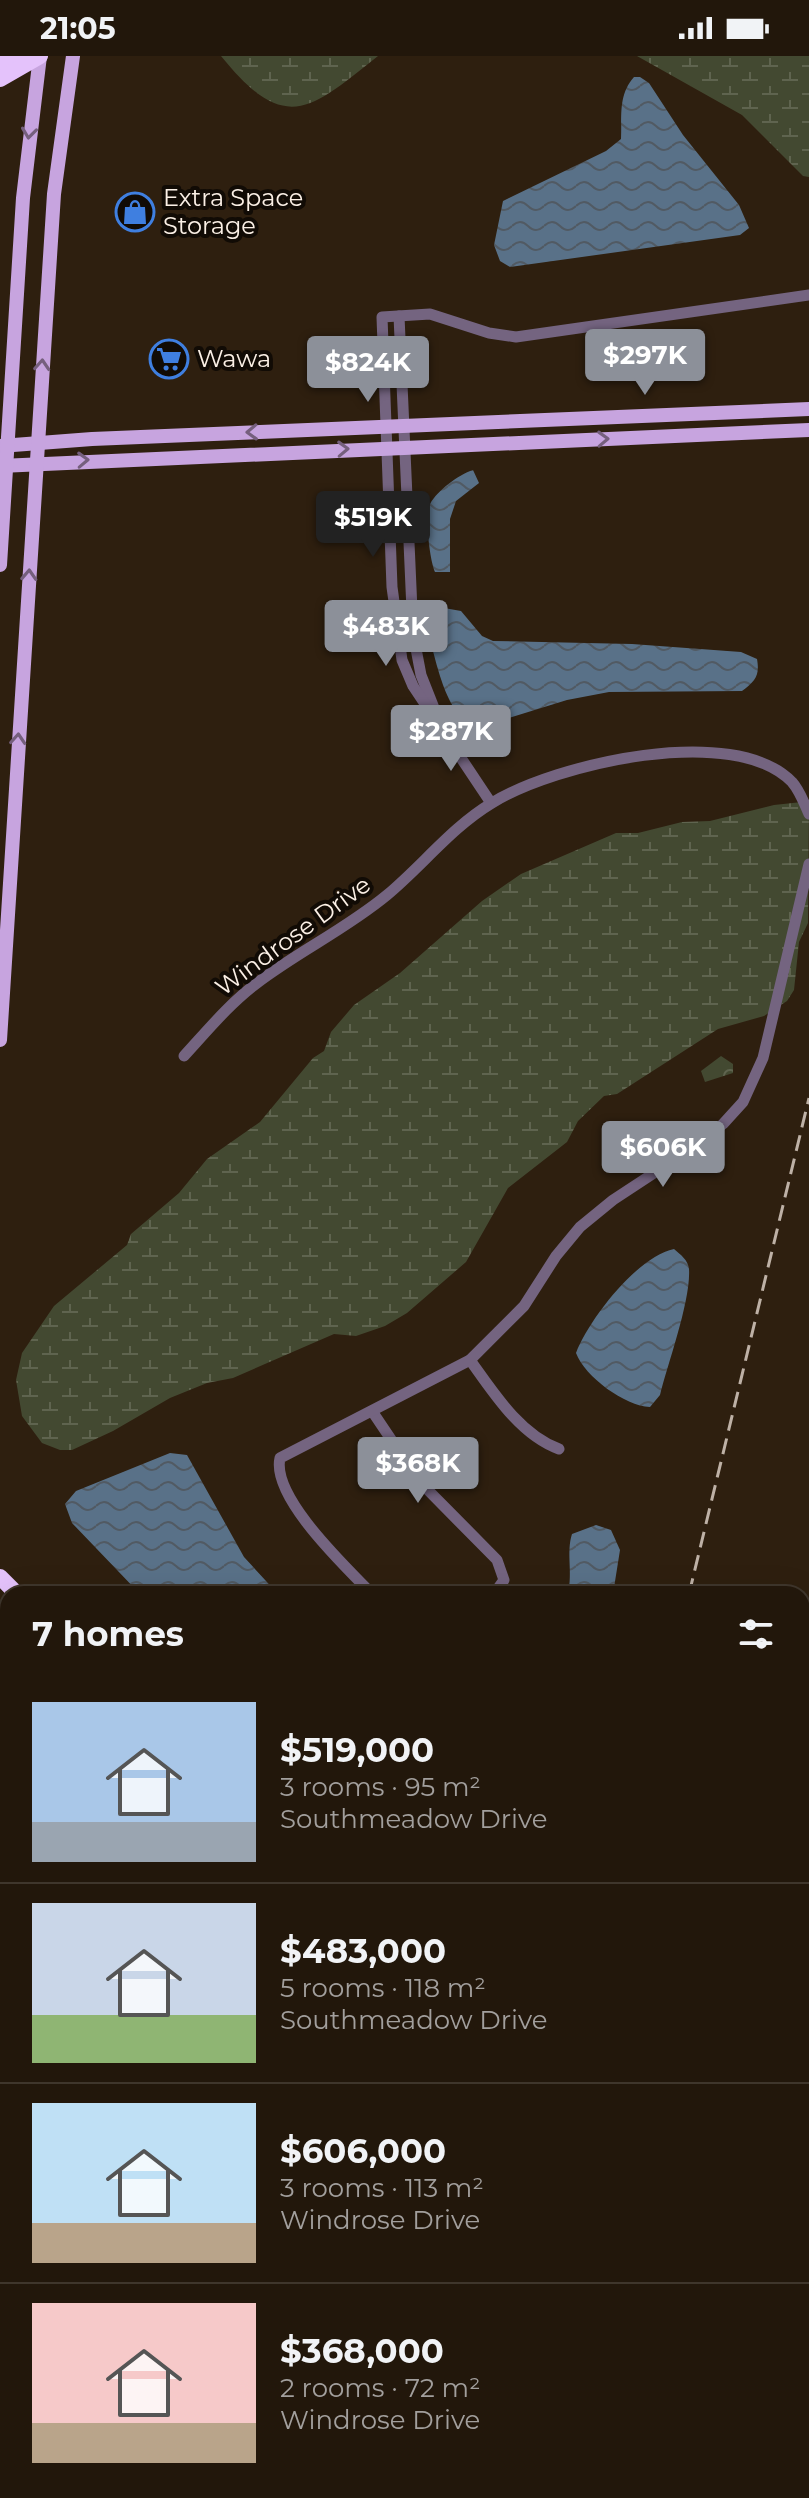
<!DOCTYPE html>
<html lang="en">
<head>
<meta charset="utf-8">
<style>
	:root { --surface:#22170b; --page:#2a2014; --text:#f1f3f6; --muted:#a29f9d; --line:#3f362c; --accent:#8c9099 }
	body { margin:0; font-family:Montserrat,sans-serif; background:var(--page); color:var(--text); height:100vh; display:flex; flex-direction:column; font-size:30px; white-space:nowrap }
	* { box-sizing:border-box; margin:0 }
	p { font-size:26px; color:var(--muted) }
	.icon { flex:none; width:44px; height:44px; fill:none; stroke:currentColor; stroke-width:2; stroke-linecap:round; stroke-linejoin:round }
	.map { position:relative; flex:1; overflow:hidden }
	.details { position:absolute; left:0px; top:1530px; width:810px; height:912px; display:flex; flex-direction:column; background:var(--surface); border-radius:24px 24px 0 0; box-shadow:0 8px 32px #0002,0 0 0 2px var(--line) }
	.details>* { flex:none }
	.price { position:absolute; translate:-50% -68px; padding:0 18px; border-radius:8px; background:var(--accent); color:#fff; font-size:26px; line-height:52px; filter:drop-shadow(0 2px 4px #0008) }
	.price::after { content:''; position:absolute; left:50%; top:48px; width:24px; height:18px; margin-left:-12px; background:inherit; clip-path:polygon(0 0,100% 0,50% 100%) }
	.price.selected { background:#222; color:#fff }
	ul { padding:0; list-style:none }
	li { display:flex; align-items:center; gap:24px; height:200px; padding:0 32px }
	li+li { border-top:2px solid var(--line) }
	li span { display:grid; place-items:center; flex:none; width:224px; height:160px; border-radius:0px; color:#555 }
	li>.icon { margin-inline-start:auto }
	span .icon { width:96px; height:96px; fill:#fffc; stroke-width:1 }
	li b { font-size:34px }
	h2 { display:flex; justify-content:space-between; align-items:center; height:96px; padding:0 32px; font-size:34px }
	.status { display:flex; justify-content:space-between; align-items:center; height:56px; padding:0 40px; background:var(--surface); direction:ltr }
	.status svg { height:22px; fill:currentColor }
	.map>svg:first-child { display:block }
</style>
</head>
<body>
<div class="status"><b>21:05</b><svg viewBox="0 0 49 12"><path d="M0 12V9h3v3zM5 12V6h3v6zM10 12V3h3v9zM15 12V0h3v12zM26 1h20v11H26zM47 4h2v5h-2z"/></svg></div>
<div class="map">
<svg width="809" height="2442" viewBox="0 0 809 2442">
	<defs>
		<pattern id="wetland-marsh" width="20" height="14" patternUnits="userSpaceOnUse" patternTransform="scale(2)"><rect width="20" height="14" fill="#434931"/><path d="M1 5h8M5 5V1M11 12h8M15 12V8" fill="none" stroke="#5f644f"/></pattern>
		<pattern id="park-crowns" width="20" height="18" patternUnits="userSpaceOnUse" patternTransform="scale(2)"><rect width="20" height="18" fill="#434931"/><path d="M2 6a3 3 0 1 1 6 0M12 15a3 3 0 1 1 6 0" fill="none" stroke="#5f644f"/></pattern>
		<pattern id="water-waves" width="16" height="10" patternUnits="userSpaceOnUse" patternTransform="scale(2)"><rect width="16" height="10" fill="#597188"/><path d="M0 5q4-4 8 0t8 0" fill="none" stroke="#515a63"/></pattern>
	</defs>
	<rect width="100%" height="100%" fill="#2e1f0f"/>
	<g fill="url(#wetland-marsh)">
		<path d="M221,0H378C309,55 285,79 221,0Z"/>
		<path d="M637,0H809V121L803,120L742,59Z"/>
		<path d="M802,746L809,749L808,867L799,886L794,934L787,945L764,960L718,973L617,1038L604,1040L578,1065L567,1086L508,1132L466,1206L407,1257L385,1270L356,1280L334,1278L233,1322L207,1327L170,1342L113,1375L72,1394H60L42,1387L22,1360L16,1324L22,1297L54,1250L127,1189L131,1178L179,1137L207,1103L260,1066L313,1002L324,995L331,976L354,949L400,917L482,845L521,818L616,777H638L682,766L710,765L774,749Z"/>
		<path d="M8,2417V2434H122L55,2442H0V2419Z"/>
		<path d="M176,2434H408L417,2442H207Z"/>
	</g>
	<path fill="url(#park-crowns)" d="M721,1000L733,1008V1017L705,1026L701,1015Z"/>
	<g fill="url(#water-waves)">
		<path d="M634,21H640L649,27L683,79L739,149L749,172L740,179L510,211L500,205L494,189L503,145L606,95L621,83C622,60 618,39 634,21Z"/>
		<path d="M473,414L479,427L456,445L450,463V516H435C430,505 424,459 430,448C438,434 458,419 473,414Z"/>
		<path d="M444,552L461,555L482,580L493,585L632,588L741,596L757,603C760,620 755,625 742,635L609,636L567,644L477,672C444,661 436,600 426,570L433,554Z"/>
		<path d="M674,1193C681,1199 688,1204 689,1213C691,1244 668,1307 660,1339L650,1351C625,1350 585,1321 576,1297C589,1263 638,1200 674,1193Z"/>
		<path d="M170,1397L187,1399L244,1501L278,1538H140L72,1467L65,1448L76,1435Z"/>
		<path d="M596,1469L611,1474L620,1494L613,1538H568C573,1515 566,1497 572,1478Z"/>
		<path d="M6,1738L8,2306L0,2316V1754Z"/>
	</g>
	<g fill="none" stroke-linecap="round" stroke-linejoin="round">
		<g stroke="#746480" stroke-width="11">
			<path d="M399,260L413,577L421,619L436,657"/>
			<path d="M491,747L413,630L402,604L392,531L382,261L430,258L489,277L516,281L809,239"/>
			<path d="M184,1000C207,975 229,948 257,927C299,895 346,873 387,839C423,809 452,771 492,747C555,708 734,666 792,726C800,735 804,747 809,758"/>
			<path d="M470,1304C493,1336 520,1379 559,1393"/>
			<path d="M372,1355L419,1425L497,1504L504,1524L494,1538"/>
			<path d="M372,1538C346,1511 271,1441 280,1402L470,1304L524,1250L556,1200L580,1171L613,1144L689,1094L723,1068L743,1046L763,1002L809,808"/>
		</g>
		<g stroke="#c7a4df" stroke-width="14">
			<path d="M0,390L92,383L809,353"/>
			<path d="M0,410L809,374"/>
			<path d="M0,509L23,142L40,0"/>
			<path d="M0,984L54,138L73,0"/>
		</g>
		<g stroke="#e4c2fb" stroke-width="16">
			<path d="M0,8L26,0"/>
			<path d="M0,23L40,0"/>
			<path d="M0,1521L17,1538"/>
			<path d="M0,1563L8,1571"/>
			<path d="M802,2339L809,2346"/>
			<path d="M802,2378L809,2385"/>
		</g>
		<g stroke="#beb1a6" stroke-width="3" stroke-dasharray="16 8" stroke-linecap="butt">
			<path d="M689,1538L809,1042"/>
			<path d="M472,2442L474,2434"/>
		</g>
	</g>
	<defs><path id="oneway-chevron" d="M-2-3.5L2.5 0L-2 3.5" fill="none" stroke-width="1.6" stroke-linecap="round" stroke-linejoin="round" transform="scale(2)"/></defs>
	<g stroke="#755f7d">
		<use href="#oneway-chevron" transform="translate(29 77) rotate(97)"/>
		<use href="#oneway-chevron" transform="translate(42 309) rotate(-86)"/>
		<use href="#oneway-chevron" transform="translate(252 376) rotate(178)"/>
		<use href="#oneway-chevron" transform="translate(603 383) rotate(-2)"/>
		<use href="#oneway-chevron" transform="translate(343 393) rotate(-2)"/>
		<use href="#oneway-chevron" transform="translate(83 404) rotate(-2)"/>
		<use href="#oneway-chevron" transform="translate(29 519) rotate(-87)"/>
		<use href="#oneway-chevron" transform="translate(18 683) rotate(-86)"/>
	</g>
	<defs>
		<symbol id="shop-ring" viewBox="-11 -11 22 22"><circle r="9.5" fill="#110b05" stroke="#3f7fe0" stroke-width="1.5"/><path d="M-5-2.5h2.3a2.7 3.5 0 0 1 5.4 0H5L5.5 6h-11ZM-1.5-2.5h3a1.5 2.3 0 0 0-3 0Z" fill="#3f7fe0"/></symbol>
		<symbol id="supermarket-ring" viewBox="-11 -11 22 22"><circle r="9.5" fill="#110b05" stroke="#3f7fe0" stroke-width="1.5"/><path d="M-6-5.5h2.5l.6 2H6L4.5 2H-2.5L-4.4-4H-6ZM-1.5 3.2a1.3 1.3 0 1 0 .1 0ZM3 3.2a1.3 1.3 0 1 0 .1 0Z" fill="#3f7fe0"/></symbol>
	</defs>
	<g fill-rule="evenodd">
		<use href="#shop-ring" x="113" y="134" width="44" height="44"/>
		<use href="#supermarket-ring" x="147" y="281" width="44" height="44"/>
	</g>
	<g text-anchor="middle" stroke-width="8" stroke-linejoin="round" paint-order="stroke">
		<g font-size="24" fill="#fbf0e6" stroke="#110b05" text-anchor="start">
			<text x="163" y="150">Extra Space<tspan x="163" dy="28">Storage</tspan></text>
			<text x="197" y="311">Wawa</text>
		</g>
		<g font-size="24" fill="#fbf0e6" stroke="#110b05">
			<text transform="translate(293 880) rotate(-36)" y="8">Windrose Drive</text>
		</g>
	</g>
</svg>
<b class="price" style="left:645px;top:341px">$297K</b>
<b class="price" style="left:368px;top:348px">$824K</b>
<b class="price selected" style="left:373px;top:503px">$519K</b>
<b class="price" style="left:386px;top:612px">$483K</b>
<b class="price" style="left:451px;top:717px">$287K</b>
<b class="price" style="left:663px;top:1133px">$606K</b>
<b class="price" style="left:418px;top:1449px">$368K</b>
<section class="details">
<h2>7 homes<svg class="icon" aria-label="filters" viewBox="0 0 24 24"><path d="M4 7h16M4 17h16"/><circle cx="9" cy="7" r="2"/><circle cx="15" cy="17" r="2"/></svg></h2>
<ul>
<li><span style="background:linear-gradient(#a9c7e8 75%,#9aa5b1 0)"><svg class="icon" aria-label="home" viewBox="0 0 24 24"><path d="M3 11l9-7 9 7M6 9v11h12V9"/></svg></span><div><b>$519,000</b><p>3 rooms · 95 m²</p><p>Southmeadow Drive</p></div></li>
<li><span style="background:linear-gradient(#c9d6e8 70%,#8fb573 0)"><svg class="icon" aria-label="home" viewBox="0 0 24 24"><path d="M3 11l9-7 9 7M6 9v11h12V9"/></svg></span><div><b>$483,000</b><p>5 rooms · 118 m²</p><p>Southmeadow Drive</p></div></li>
<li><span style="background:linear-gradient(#bfe0f5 75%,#b9a48a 0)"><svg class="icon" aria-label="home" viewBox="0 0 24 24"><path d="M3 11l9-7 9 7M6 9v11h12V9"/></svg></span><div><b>$606,000</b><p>3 rooms · 113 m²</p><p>Windrose Drive</p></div></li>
<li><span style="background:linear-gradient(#f6c9c9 75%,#b9a48a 0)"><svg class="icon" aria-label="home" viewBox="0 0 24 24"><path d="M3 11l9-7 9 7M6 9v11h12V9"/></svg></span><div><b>$368,000</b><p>2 rooms · 72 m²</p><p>Windrose Drive</p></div></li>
</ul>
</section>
</div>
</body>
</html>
